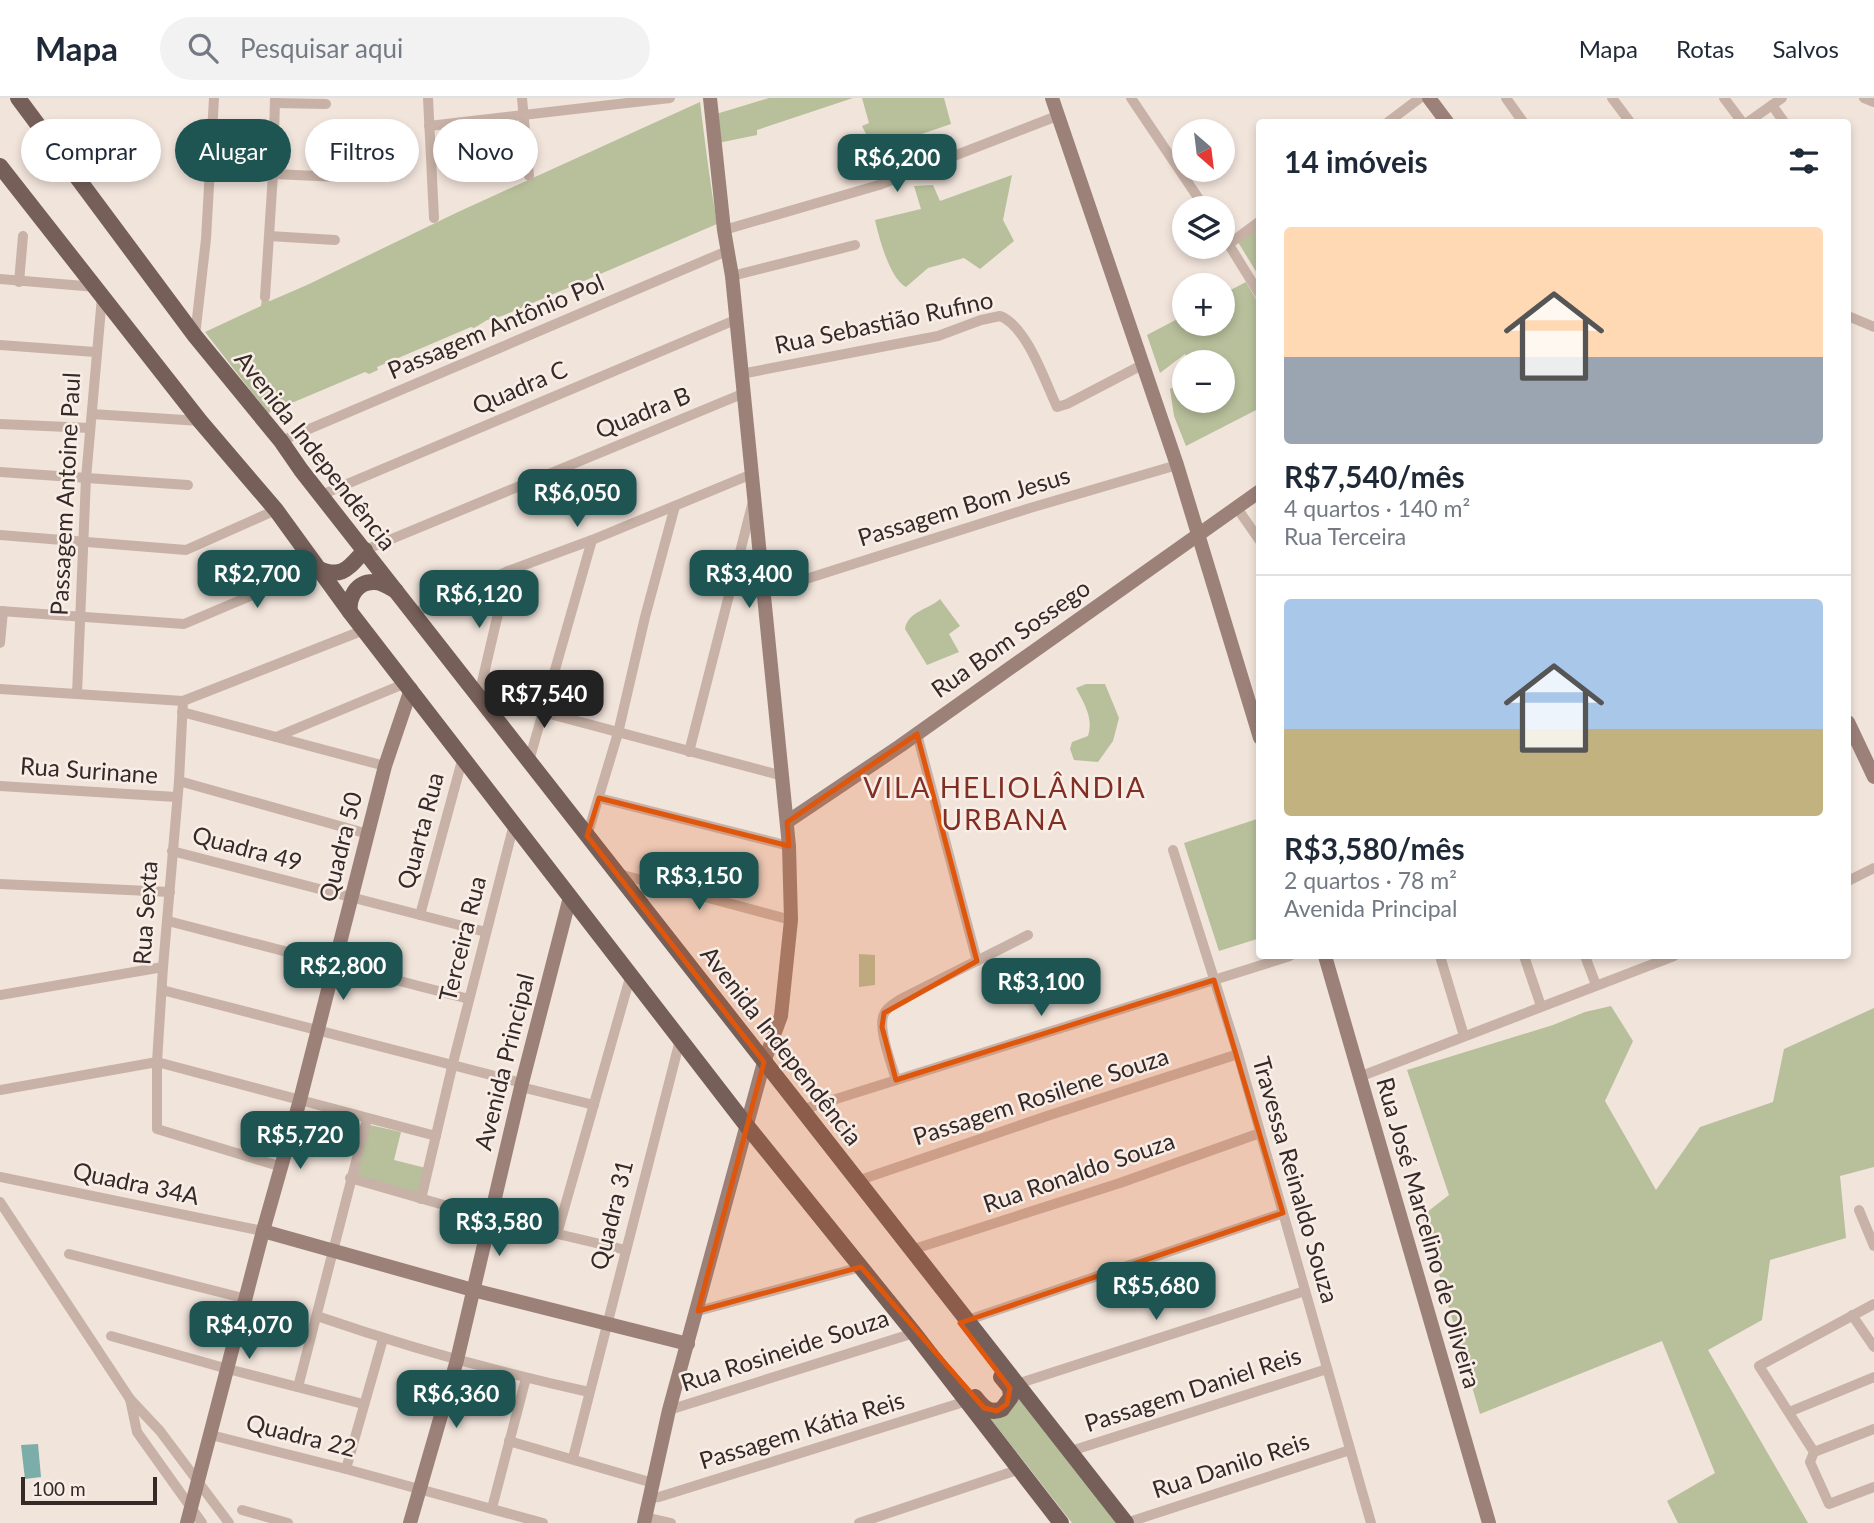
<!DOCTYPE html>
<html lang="pt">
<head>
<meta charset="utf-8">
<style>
	:root { --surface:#fff; --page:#f2f2f3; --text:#1f2937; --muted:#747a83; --line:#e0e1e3; --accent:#1e5552 }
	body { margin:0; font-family:Lato,sans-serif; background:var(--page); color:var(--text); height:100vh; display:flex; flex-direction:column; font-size:26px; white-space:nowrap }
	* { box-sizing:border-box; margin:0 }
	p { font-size:23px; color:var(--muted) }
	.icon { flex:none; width:38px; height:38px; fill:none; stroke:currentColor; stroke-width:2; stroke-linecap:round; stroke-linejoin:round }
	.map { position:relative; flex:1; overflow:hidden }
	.details { position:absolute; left:1256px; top:21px; width:595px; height:840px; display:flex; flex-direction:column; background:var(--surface); border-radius:7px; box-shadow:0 4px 10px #0003 }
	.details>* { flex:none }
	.banner { position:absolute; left:21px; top:21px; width:665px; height:63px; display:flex; gap:14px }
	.needle { width:46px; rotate:152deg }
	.buttons { position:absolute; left:1172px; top:21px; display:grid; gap:14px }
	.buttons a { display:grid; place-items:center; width:63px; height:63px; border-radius:50%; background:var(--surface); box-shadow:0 4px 10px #0003; font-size:35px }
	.scale { position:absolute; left:21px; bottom:18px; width:136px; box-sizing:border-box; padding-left:7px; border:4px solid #352a27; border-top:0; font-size:19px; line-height:24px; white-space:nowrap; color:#352a27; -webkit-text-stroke:5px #f9eee7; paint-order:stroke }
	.price { position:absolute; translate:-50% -60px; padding:0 16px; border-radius:14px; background:var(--accent); color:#fff; font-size:23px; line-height:46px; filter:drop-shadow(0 2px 4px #0008) }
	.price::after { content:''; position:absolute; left:50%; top:42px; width:21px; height:16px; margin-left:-10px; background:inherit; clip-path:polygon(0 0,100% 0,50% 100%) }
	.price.current { background:#222; color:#fff }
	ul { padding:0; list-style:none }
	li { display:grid; align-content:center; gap:14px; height:371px; padding:0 28px }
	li+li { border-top:2px solid var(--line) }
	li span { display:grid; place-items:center; height:217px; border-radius:7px; color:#555 }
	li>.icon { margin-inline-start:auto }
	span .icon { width:126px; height:126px; fill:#fffc; stroke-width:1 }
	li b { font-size:30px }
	h2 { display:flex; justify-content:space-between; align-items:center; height:84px; padding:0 28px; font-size:30px }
	.chip { padding:0 24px; border-radius:32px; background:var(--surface); box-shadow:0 4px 10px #0003; font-size:24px; line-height:63px }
	.chip.current { background:var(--accent); color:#fff }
	header { display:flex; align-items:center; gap:42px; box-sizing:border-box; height:98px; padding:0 35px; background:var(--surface); border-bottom:2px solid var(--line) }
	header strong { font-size:33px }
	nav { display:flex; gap:38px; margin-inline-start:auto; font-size:24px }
	.search { width:490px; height:63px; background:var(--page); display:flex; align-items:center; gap:18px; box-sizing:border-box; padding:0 24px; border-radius:38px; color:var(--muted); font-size:26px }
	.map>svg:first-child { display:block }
</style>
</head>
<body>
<header>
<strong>Mapa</strong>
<div class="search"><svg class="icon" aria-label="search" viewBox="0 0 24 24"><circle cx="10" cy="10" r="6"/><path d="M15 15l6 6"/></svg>Pesquisar aqui</div>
<nav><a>Mapa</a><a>Rotas</a><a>Salvos</a></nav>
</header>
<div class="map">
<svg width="1874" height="1425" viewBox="0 0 1874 1425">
	<rect width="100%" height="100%" fill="#f1e4db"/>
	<g fill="#b7bf9b">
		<path d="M769,0H853L757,32V37L718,45L716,16Z"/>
		<path d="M862,0H944L951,26L898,44L881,38L866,36L862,28L869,25Z"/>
		<path d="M700,4C705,45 710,85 717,126L502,218L487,222L474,230L471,229L377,269L378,272L369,276L365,274L268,315L205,234L261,208L262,201L270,203L307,187L458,114Z"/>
		<path d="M1012,77L1003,122L1014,143L980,171L964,160L928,170L906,189C890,181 879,140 875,122L921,111L914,88L933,87L940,103Z"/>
		<path d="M1260,128V180L1238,144Z"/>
		<path d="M1246,184L1260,208V310L1186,348L1174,318L1170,291L1185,282V303H1223V264H1190L1185,256L1160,275L1147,237L1185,217V226H1223V196Z"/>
		<path d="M940,501L960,528L949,536L959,554L927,567L905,531C908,513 928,512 940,501Z"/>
		<path d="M1086,586H1105L1119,620L1113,643L1098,664L1074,662L1070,651L1072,644L1088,638C1094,621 1084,605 1076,590Z"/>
		<path d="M1260,720V840L1219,853L1184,745Z"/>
		<path d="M859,856L875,857V887L859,889Z"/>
		<path d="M1611,908L1633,943L1605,1003L1656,1092L1700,1029L1773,1004L1784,951L1874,910V1069L1840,1078L1846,1140L1770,1162L1762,1222L1708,1252L1808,1425H1678L1667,1403L1715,1375L1662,1243L1480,1316L1422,1118L1449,1097L1407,972L1553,927L1585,914Z"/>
		<path d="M370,1027L401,1034L394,1062L426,1070L419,1096L355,1080Z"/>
		<path d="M1020,1297L1121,1425H1072L990,1320L1014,1307Z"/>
	</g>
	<path fill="#7bada9" d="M38,1346L41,1379L25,1381L21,1347Z"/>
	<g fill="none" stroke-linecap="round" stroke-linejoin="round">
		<g stroke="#c8b2a7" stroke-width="10">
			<path d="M428,0L434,120"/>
			<path d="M522,0L529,78"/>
			<path d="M1131,0L1205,110"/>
			<path d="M1506,0L1523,24"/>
			<path d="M1612,0L1630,24"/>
			<path d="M1724,0L1742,24"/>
			<path d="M1864,0L1874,4"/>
			<path d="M275,5L326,6"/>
			<path d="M1772,7L1784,24"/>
			<path d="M1388,24L1420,0"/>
			<path d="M1748,24L1782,0"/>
			<path d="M429,28L670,0"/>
			<path d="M273,76L340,79"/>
			<path d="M724,132L879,87L1057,18"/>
			<path d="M1223,137L1260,197"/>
			<path d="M269,138L335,142"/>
			<path d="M1229,146L1260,123"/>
			<path d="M732,178L855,147"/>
			<path d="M0,181L96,189"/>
			<path d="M19,184L23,138"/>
			<path d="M265,199L273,76L275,0"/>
			<path d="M1848,218L1874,229"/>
			<path d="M195,238L206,141L214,0"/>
			<path d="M0,247L95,254"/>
			<path d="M741,276L938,238L981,222L1000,218C1027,228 1045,284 1057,309L1067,306L1142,267"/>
			<path d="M92,316L200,323"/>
			<path d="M0,326L90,330"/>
			<path d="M281,343L727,153"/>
			<path d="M0,374L188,387"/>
			<path d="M321,397L735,222"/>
			<path d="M1237,410L1260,443"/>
			<path d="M0,437L186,452L276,412"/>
			<path d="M365,452L742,296"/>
			<path d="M508,473L479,597L783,678"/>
			<path d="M765,494L1030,410L1177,367"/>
			<path d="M0,513L184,526L317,470"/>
			<path d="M414,515L508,473L592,442L752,376"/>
			<path d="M0,545L3,513"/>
			<path d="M0,591L183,603L364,532"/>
			<path d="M77,596L86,380L102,199"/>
			<path d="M183,603L179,683L163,869L157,964V1031L282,1069"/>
			<path d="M182,614L385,668"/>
			<path d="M917,636L977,863"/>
			<path d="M276,639L406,585"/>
			<path d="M689,654L752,407"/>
			<path d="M529,663L592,442"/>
			<path d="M179,683L368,736"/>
			<path d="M0,688L176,699"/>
			<path d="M599,700L789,748"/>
			<path d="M587,738L618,635L645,519L675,408"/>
			<path d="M1173,752L1238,956L1371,1425"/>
			<path d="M172,753L486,834"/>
			<path d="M619,776L791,822"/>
			<path d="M1848,783L1874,770"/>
			<path d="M0,786L170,794"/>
			<path d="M420,817L463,659"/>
			<path d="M168,823L469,901"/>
			<path d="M1440,858L1464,938"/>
			<path d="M1524,858L1541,908"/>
			<path d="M1585,858L1596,887"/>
			<path d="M162,892L522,985"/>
			<path d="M0,897L163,869"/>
			<path d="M1359,979L1674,858"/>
			<path d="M896,982C892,967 877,929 884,916C887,909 895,905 901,901L1028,837"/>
			<path d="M521,989L594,1007"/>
			<path d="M0,992L157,964L436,1038"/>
			<path d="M801,1012L1290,858"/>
			<path d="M0,1079L263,1133"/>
			<path d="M350,1080L489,1120L626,1152"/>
			<path d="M857,1083L1047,1018L1238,956"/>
			<path d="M421,1101L453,965L514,726"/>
			<path d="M0,1104L130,1301L160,1333L229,1425"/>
			<path d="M1859,1112L1874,1148"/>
			<path d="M557,1136L631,876"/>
			<path d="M911,1152L1120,1085L1260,1035"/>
			<path d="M69,1156L247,1201"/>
			<path d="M1874,1206L1759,1268L1814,1354L1810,1364L1829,1406L1874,1389"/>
			<path d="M698,1213L861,1169"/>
			<path d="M1852,1217L1874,1249"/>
			<path d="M317,1218C407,1249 497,1274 589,1294"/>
			<path d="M968,1222L1283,1115"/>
			<path d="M111,1238L228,1271L363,1306"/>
			<path d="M1017,1286L1305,1193"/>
			<path d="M298,1289L367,1021"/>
			<path d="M130,1301L137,1334L202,1425"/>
			<path d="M669,1312L914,1235"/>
			<path d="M1789,1314L1874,1279"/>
			<path d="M211,1337L346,1371L543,1425"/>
			<path d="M509,1343L653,1385"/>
			<path d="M1071,1353L1327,1271"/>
			<path d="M1814,1354L1874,1331"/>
			<path d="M573,1360L680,942"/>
			<path d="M346,1371L383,1241"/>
			<path d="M649,1400L659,1399L967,1303"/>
			<path d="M492,1410L526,1280"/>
			<path d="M242,1412L288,1425"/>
			<path d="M645,1419L671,1425"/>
			<path d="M859,1425L1020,1371"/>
			<path d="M1126,1425L1350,1352"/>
		</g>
		<g stroke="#9c8179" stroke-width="14">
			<path d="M1052,0L1177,367L1260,640"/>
			<path d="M1429,0L1447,24"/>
			<path d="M1848,624L1874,679"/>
			<path d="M787,724L900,648L1260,393"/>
			<path d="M1325,858L1489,1425"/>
			<path d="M263,1133L473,1192L688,1246"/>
			<path d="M187,1425L263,1133L300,1002L385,668L411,591"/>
			<path d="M410,1425L457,1262L521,989L570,799"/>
			<path d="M644,1425L669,1312L764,964L781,918L791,822L789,748L732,178L724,132L710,0"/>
		</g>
		<g stroke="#765f59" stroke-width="16">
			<path d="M18,0L195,238L281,343L301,372L1126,1425"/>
			<path d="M0,68L200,323L276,412L350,514L747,1028L914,1235L1061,1425"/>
			<path d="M317,470C343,482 349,469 365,452"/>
			<path d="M350,514C348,499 357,484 373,484C381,483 389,489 396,493"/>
			<path d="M975,1299C982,1308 989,1317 1002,1311L1011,1299L1010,1290L1001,1279"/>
		</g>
	</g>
	<path fill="#df570d" fill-opacity="0.2" stroke="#df570d" stroke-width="5" stroke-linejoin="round" d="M917,636L977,863L884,915L882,929L896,982L1214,882L1283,1115L960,1225L1010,1290L1007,1306L997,1313L984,1310L861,1169L698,1213L764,964L587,738L599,700L789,748L787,724Z"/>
	<g text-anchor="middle" stroke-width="5" stroke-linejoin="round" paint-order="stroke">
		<g font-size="24" fill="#352a27" stroke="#f9eee7">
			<text transform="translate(884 225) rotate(-12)" y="8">Rua Sebastião Rufino</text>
			<text transform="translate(496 229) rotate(-23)" y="8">Passagem Antônio Pol</text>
			<text transform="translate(520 290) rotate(-23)" y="8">Quadra C</text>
			<text transform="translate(643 315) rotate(-22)" y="8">Quadra B</text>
			<text transform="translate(315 353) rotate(52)" y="8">Avenida Independência</text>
			<text transform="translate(66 396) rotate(-87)" y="8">Passagem Antoine Paul</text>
			<text transform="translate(964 409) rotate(-17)" y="8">Passagem Bom Jesus</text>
			<text transform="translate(1011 541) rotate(-35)" y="8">Rua Bom Sossego</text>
			<text transform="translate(89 673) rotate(4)" y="8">Rua Surinane</text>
			<text transform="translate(421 733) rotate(-75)" y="8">Quarta Rua</text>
			<text transform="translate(341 749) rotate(-76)" y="8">Quadra 50</text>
			<text transform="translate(247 751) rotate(15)" y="8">Quadra 49</text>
			<text transform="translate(146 815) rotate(-86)" y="8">Rua Sexta</text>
			<text transform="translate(463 841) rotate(-76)" y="8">Terceira Rua</text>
			<text transform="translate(781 948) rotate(52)" y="8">Avenida Independência</text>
			<text transform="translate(505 964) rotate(-76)" y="8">Avenida Principal</text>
			<text transform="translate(1041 999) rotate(-18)" y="8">Passagem Rosilene Souza</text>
			<text transform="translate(1079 1075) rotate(-19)" y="8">Rua Ronaldo Souza</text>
			<text transform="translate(1295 1082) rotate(74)" y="8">Travessa Reinaldo Souza</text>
			<text transform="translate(136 1086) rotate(12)" y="8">Quadra 34A</text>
			<text transform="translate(612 1117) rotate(-76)" y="8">Quadra 31</text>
			<text transform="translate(1428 1135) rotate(74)" y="8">Rua José Marcelino de Oliveira</text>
			<text transform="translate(785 1253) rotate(-18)" y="8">Rua Rosineide Souza</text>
			<text transform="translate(1193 1292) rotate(-18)" y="8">Passagem Daniel Reis</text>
			<text transform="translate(802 1333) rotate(-17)" y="8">Passagem Kátia Reis</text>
			<text transform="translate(301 1338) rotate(14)" y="8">Quadra 22</text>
			<text transform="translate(1231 1368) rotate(-18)" y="8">Rua Danilo Reis</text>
		</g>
		<g font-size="28" letter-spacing="2" fill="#812e23" stroke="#f9eee7">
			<text x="1005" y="700">VILA HELIOLÂNDIA<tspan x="1005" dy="32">URBANA</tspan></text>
		</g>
	</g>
</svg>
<div class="buttons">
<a><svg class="needle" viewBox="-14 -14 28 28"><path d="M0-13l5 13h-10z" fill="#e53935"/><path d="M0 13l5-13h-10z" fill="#747a83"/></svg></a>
<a><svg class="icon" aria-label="layers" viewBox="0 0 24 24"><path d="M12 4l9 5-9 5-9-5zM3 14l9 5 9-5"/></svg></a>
<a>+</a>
<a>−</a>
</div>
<div class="scale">100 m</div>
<b class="price" style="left:897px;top:96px">R$6,200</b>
<b class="price" style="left:577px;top:431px">R$6,050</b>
<b class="price" style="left:257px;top:512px">R$2,700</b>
<b class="price" style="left:749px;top:512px">R$3,400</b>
<b class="price" style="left:479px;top:532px">R$6,120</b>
<b class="price current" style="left:544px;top:632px">R$7,540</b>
<b class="price" style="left:699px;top:814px">R$3,150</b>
<b class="price" style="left:343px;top:904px">R$2,800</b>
<b class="price" style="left:1041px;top:920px">R$3,100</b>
<b class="price" style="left:300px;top:1073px">R$5,720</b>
<b class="price" style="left:499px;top:1160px">R$3,580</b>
<b class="price" style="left:1156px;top:1224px">R$5,680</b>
<b class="price" style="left:249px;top:1263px">R$4,070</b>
<b class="price" style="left:456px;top:1332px">R$6,360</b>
<div class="banner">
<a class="chip">Comprar</a>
<a class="chip current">Alugar</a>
<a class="chip">Filtros</a>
<a class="chip">Novo</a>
</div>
<section class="details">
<h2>14 imóveis<svg class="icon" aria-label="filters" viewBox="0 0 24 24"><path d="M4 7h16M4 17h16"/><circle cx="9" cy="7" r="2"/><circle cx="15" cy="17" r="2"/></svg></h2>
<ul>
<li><span style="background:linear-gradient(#ffd9b3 60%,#9aa5b1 0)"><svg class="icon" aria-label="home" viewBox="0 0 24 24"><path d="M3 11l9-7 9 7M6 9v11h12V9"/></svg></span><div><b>R$7,540/mês</b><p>4 quartos · 140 m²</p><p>Rua Terceira</p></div></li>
<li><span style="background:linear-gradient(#a9c7e8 60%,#c2b280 0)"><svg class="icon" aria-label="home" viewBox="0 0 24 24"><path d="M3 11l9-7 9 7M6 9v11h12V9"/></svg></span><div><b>R$3,580/mês</b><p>2 quartos · 78 m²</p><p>Avenida Principal</p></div></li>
</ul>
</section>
</div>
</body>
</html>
